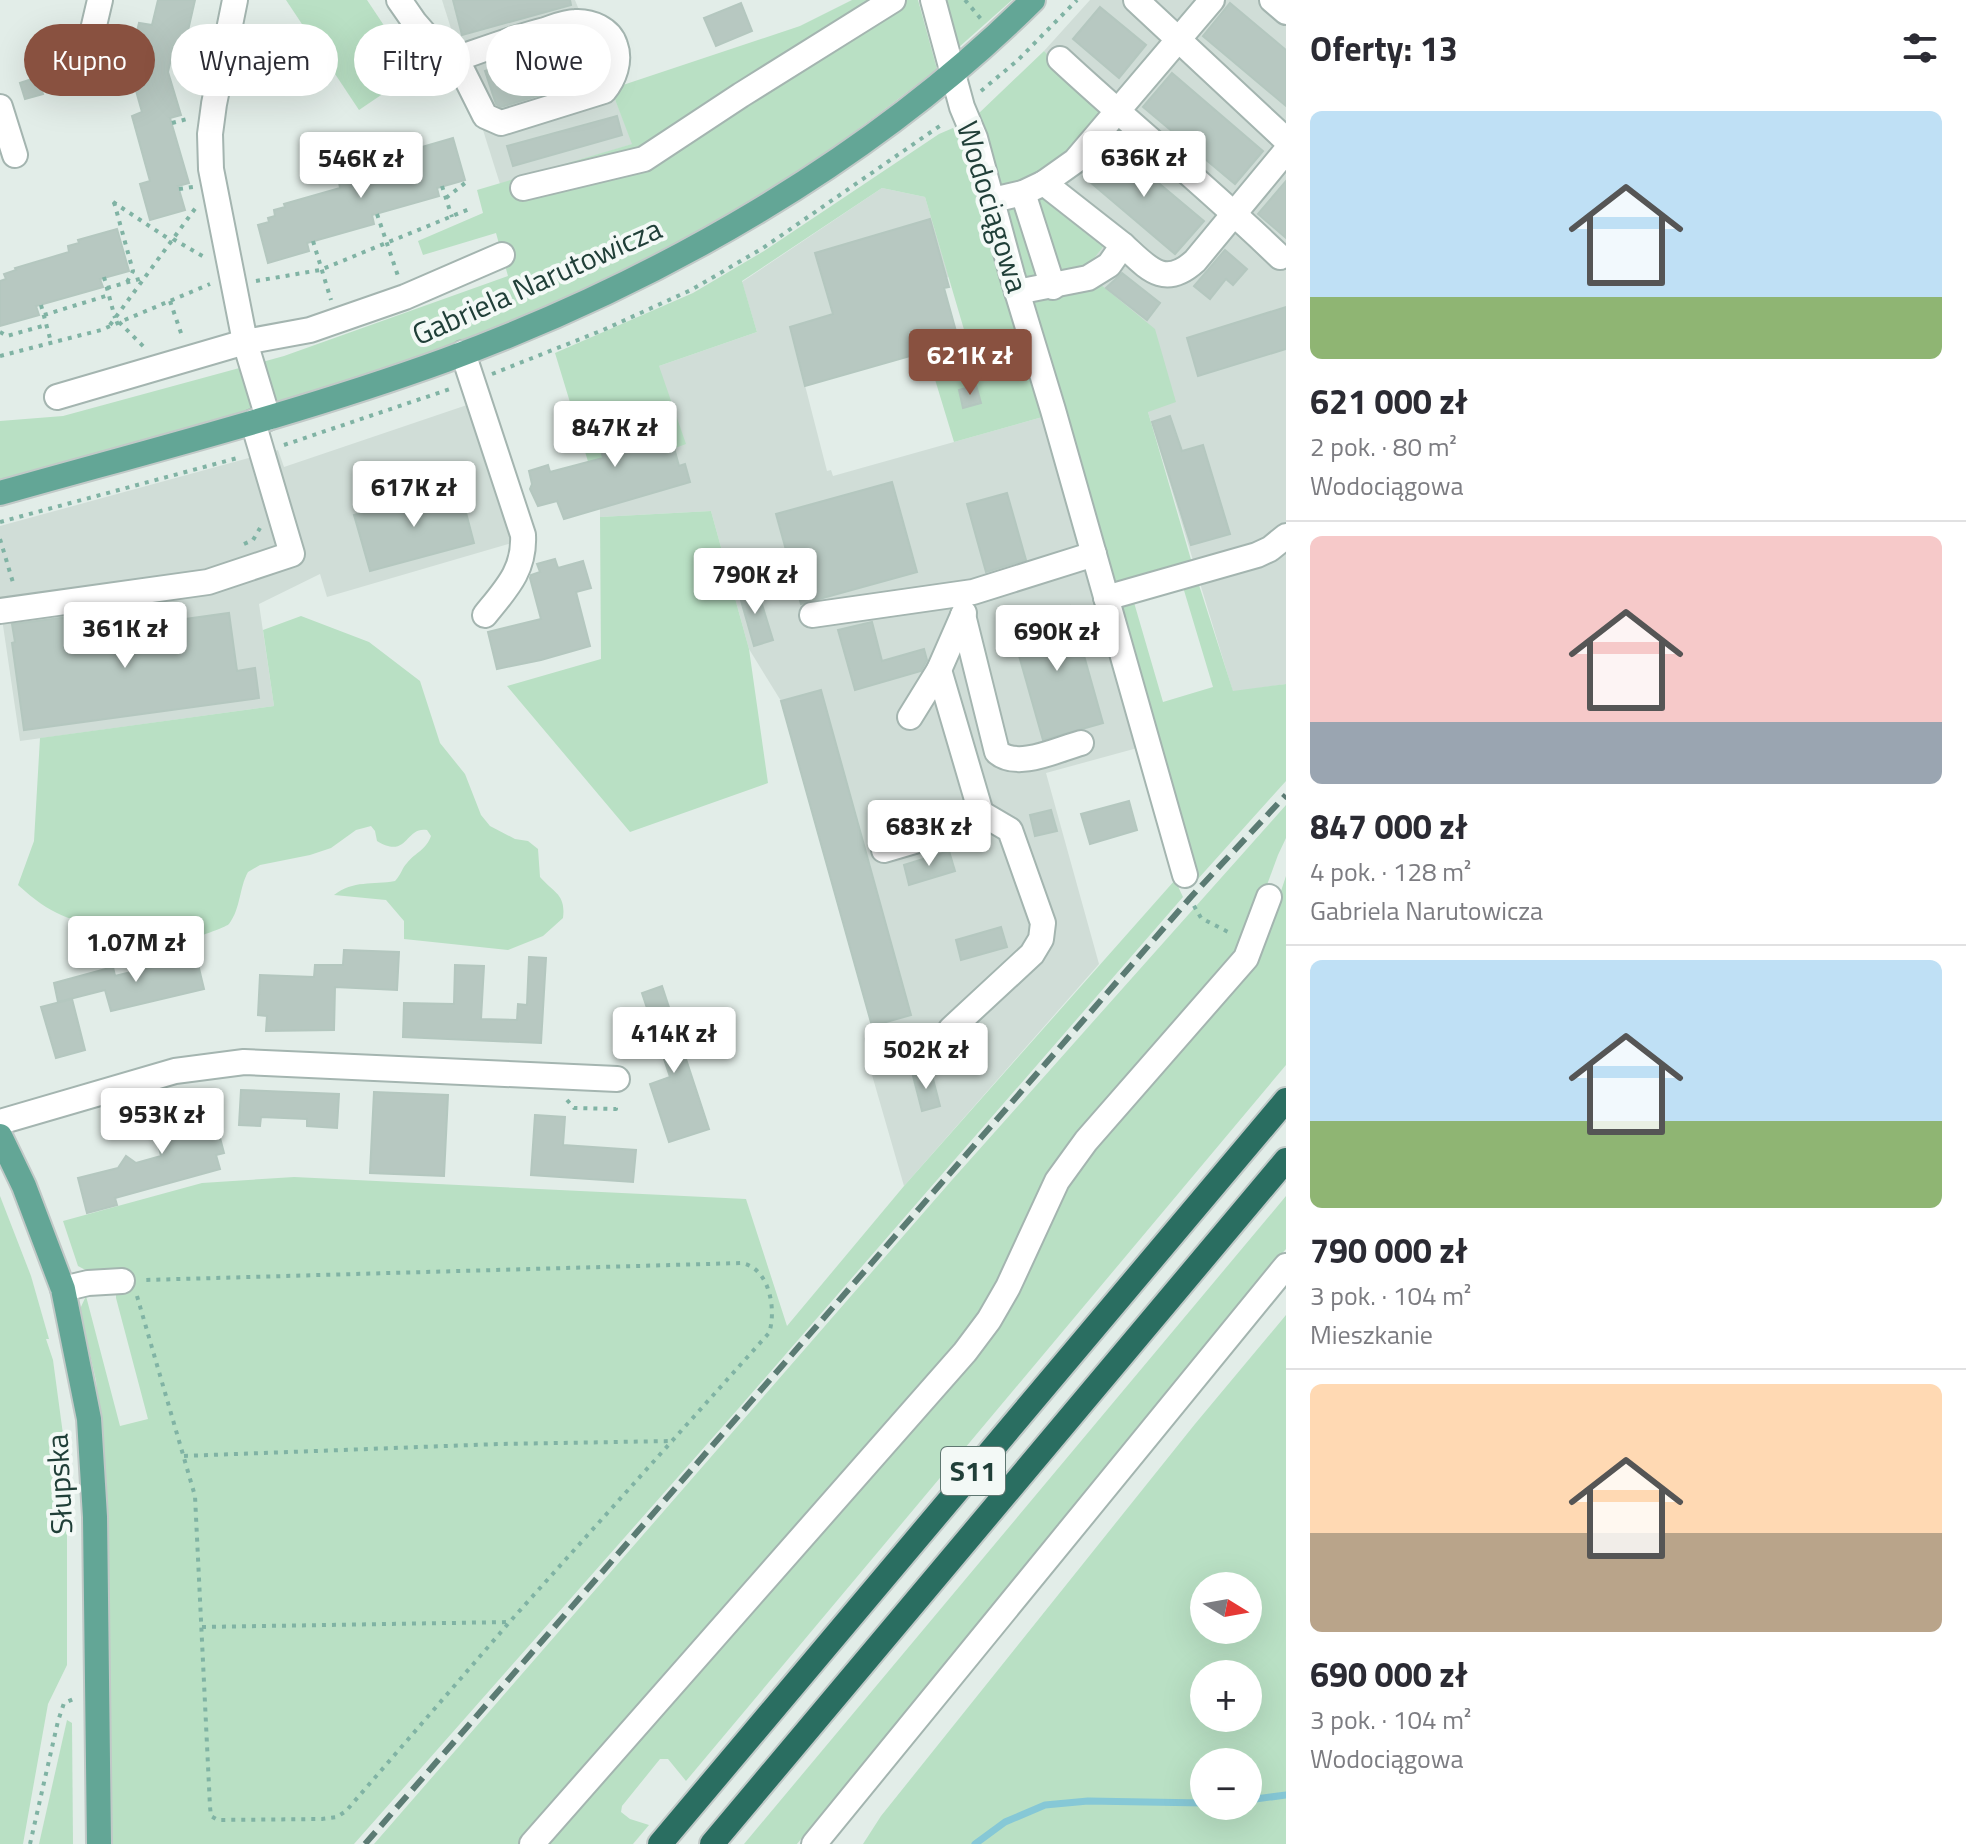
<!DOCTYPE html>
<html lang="pl">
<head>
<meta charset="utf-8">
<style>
	:root { --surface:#fff; --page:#f2f2f3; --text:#2b2b33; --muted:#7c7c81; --line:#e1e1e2; --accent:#895140 }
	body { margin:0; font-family:"Titillium Web",sans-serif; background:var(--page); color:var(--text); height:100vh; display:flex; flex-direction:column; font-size:30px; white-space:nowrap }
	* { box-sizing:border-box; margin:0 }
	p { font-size:26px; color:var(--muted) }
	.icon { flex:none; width:44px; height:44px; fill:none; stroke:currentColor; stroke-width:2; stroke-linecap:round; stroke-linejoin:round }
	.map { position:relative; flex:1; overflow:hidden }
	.drawer { display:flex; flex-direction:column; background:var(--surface); width:680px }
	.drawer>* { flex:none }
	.banner { position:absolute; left:24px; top:24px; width:760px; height:72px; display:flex; gap:16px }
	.needle { width:52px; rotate:101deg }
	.controls { position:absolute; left:1190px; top:1572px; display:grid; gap:16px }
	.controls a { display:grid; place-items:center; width:72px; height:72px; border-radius:50%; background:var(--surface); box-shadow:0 8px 32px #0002; font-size:40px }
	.price { position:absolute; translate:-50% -68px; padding:0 18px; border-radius:8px; background:#fff; color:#222; font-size:26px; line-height:52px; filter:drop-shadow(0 2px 4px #0008) }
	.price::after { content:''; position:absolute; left:50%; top:48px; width:24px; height:18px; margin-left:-12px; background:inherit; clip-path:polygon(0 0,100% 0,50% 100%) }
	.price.current { background:var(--accent); color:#fff }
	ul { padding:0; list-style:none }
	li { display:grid; align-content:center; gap:16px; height:424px; padding:0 24px }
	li+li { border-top:2px solid var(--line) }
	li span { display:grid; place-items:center; height:248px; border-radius:12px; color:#555 }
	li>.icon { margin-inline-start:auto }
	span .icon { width:144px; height:144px; fill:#fffc; stroke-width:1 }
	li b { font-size:34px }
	h2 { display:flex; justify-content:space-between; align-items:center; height:96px; padding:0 24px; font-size:34px }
	.chip { padding:0 28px; border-radius:36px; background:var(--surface); box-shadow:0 8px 32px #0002; font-size:28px; line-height:72px }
	.chip.current { background:var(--accent); color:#fff }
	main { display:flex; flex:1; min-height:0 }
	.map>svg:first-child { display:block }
</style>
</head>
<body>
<main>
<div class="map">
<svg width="1286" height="1844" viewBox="0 0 1286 1844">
	<rect width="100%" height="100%" fill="#e2ede8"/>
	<g fill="#d0ddd7">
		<path d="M442,0H575L633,144L500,184Z"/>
		<path d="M1090,0H1286V684L1233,692L1148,412L1084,270L1103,247L1039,196L1108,110L1044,51Z"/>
		<path d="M882,188L925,197L949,277L790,327L827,471L831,470L833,476L1046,416L1141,747L1046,773L1099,964L904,1186L870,1068L864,1038L874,1033L781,701L749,649L711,511L600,517V501L593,478L659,366L757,332L742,282Z"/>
		<path d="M467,405L512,543L327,597L320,574L259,604L274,706L20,741L0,605V526L278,450L284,467Z"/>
	</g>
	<g fill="#b9e0c4" fill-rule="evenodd">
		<path d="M286,0H367L415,72L359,110Z"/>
		<path d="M852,0H918L937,69C864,126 790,181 709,228C490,353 241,414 0,481V421L63,416L284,356L508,276L496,233L423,255L418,241L483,213L477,190L632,144L611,89L800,26Z"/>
		<path d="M945,0H1012L958,48Z"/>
		<path d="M1044,51L1108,110L1039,196L1103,247L1084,271L1155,329L1176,402L1148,412L1192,563L1112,586L977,115Z"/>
		<path d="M953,128L967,156L1046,416L954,442L930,363L970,350L925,197L882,188L742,281L757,332L659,366L686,444L593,478L555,353L693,293L764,251L939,134Z"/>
		<path d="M711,511L749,649L768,783L630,832L507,686L601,659L600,517Z"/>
		<path d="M1198,582L1233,691L1286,684V781L1197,880L1117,604L1133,599L1163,702L1213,687L1183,587Z"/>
		<path d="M301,616L369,642L420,681L440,743L465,774L481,815L490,826L515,839L528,841L538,849L540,877C554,893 566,894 563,918L543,936L508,950L404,939V921L386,900L334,895C353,880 373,885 395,881C401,875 402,868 407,863C416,852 426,850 431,836L427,830C405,826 408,860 377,841L375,831L371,826L356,830L331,848L310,855L260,865L248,872C239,888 241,908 229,924C224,929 155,952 146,952C131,952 119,941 113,929C70,921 51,915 18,885L34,841L40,738L274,706L263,630Z"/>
		<path d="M1286,805V838L1278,855L1243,950L1081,1136L986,1313L522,1844H374L952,1180Z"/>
		<path d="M1286,876V1065L686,1781L668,1759H660L622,1806L621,1812L630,1819L649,1825L633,1844H540L974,1351L1061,1187L1264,942Z"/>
		<path d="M1175,880L1183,897L738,1409L354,1844H112L107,1488L96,1381L80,1309L86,1296L120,1426L148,1419L116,1298V1294L126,1293L120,1274L91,1273L78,1266L63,1221L202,1183L294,1177L746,1199L787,1326L904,1186Z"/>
		<path d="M0,1196L31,1276L49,1339H46L53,1360L67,1464V1665L48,1704L23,1844H0Z"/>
		<path d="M1286,1196V1249L1224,1321L797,1844H744Z"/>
		<path d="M1286,1315V1844H863L881,1816L1195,1424ZM1204,1586H1248V1630H1204ZM1204,1674H1248V1718H1204ZM1204,1762H1248V1806H1204Z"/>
		<path d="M67,1720L72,1723L73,1844H39Z"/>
	</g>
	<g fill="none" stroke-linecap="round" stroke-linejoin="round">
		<g stroke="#86c8d6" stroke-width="7">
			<path d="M1248,1800L1286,1795"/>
			<path d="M975,1844L1005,1822L1045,1805L1088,1801L1204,1803"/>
		</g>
	</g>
	<g fill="#b7c8c1" stroke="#b4c7bf" stroke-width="2">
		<path d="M158,0H195L184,48L174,46L168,72L181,115L170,118L189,183L178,186L185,210L150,220L140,184L150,181L132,116L142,112L129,66L139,23L152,25Z"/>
		<path d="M453,0H570L571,5L462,35Z"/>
		<path d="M741,3L752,31L716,46L704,18Z"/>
		<path d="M1230,3L1286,50V106L1203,36Z"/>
		<path d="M1100,7L1146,45L1119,78L1073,39Z"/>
		<path d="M590,40L599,70L595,78L501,107L496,104L485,71Z"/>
		<path d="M1172,73L1263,151L1235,184L1143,107Z"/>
		<path d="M38,77L43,94L25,99L20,83Z"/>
		<path d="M617,116L622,135L513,166L507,146Z"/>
		<path d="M453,138L465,180L437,188L439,196L372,215L374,224L307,243L309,251L268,263L258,225L269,222L268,218L275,216L274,210L285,207L284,204L340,188L339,182L350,179V176L405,160L404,155L415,151V149Z"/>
		<path d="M1112,144L1204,221L1175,254L1084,177Z"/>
		<path d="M1286,181V238L1258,214Z"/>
		<path d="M930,219L949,287L944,288L959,342L805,386L790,327L833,314L815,253Z"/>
		<path d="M117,229L129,271L100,279L103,287L36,306L39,315L0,326V281L6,279L4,274L16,270L15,268L69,252L68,246L79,243L78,240Z"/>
		<path d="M1225,250L1247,269L1233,285L1226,279L1210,299L1194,286Z"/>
		<path d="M1122,273L1160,303L1147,320L1106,288Z"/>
		<path d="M1286,307V349L1198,376L1187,338Z"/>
		<path d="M976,385L981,403L963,408L959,390Z"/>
		<path d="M664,411L679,466L685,464L690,482L564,519L557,501L538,506L530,489L532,484L529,471L548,465L550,472L603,458L596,430Z"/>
		<path d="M1170,416L1182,451L1203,445L1230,534L1191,545L1152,422Z"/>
		<path d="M892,482L917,572L801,604L776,514Z"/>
		<path d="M459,486L474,543L370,571L354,515Z"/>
		<path d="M1007,493L1026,560L986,572L967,504Z"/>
		<path d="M555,559L558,568L583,561L591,588L576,592L590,646L541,660L497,669L488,632L541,619L530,578L531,575L540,572L537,564Z"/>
		<path d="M756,585L773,640L754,646L738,590Z"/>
		<path d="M1070,606L1103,723L1043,740L1010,624Z"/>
		<path d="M229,613L237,671L255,668L259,698L24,730L12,643L15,642L12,624L75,616L77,634Z"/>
		<path d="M872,622L882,661L924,649L927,660L921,671L855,690L838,630Z"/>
		<path d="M821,690L911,1015L872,1026L781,701Z"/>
		<path d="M1129,801L1137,830L1090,844L1081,814Z"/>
		<path d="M1051,810L1057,831L1035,836L1030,815Z"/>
		<path d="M949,851L955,871L909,885L904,865Z"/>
		<path d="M1001,927L1007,947L961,960L956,940Z"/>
		<path d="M344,950L399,952L397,990L335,987L334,1030L266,1031L267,1016L258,1015L260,975L314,977L315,965H343Z"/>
		<path d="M196,956L204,989L111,1011L105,990L58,1002L54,983L113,967L115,976Z"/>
		<path d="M529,957L546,958L541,1043L403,1037L404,1003L454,1004L455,965L484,966L481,1019L517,1020L518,1004L527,1005Z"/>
		<path d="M662,986L709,1129L669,1142L650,1084L670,1077L642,993Z"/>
		<path d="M72,999L85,1050L56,1058L41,1007Z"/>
		<path d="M931,1071L940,1106L922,1111L913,1076Z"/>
		<path d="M241,1090L339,1094L337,1128L307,1126V1119L261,1117L260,1126L239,1125Z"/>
		<path d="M374,1092L448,1095L444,1176L370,1173Z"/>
		<path d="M209,1096L224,1153L216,1155L220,1169L115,1198L117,1205L87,1213L78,1178L118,1168L126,1156L136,1163L161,1156L150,1111Z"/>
		<path d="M535,1115L565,1117L563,1145L636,1150L633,1182L531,1175Z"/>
	</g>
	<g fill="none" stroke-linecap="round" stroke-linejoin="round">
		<defs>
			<g id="minor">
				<path d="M235,0L214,104L210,134L211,169L245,342L268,418"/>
				<path d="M399,0L415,23L442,54L463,72L485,116L501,123L604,91C614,79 621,61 615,45C610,29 591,21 575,22C565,22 554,27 545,30C513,38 482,50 450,61"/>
				<path d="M933,0L962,107L975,138L1012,275L1053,410L1185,875"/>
				<path d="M1136,0L1286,140"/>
				<path d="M1272,0L1286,12"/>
				<path d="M92,34L100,0"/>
				<path d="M1060,59C1132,126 1209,188 1280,257"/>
				<path d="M0,107L15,155"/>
				<path d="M1044,183L1123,245"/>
				<path d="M523,188L644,159L741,95L893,0"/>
				<path d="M1023,193L1053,287"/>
				<path d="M993,200L1023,193L1044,183L1075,161L1212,0"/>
				<path d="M1017,292L1088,278L1109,265L1123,245C1148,268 1164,289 1195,261L1286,151"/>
				<path d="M463,353L523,535C525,570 506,589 485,615"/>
				<path d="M57,397L245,342L310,330L405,297L502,255"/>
				<path d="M1106,598L1257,555L1270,549L1286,536"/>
				<path d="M0,611L208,582L292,554L253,422"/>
				<path d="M812,615L973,592L1094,554"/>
				<path d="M963,615L997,752C1018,770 1058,749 1081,743"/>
				<path d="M939,670L981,813L1010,830L1043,923L1041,939L1032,954L951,1029"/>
				<path d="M910,717L939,670L964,613"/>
				<path d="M884,850L976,823L981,813"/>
				<path d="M0,1122L175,1071L244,1062L617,1079"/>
				<path d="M63,1289L88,1283L122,1281"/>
				<path d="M532,1844L965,1352L989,1320L1008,1287L1057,1181L1086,1141L1246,958L1269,897"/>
				<path d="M814,1844L1286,1266"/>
			</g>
			<g id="major">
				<path d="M0,493C149,451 300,413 446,360C658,282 872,160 1033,0"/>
				<path d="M0,1136L24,1186L63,1289L89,1419L95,1517L99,1844"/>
			</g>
			<g id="highway">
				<path d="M660,1844L1286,1100"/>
				<path d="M712,1844L1286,1160"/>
			</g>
		</defs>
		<use href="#minor" stroke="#a4b5b0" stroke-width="28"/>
		<use href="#major" stroke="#c1c9c7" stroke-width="28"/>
		<use href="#highway" stroke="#c1c9c7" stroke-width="28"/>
		<g stroke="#80b3a4" stroke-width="4" stroke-dasharray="4 6" stroke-linecap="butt">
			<path d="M965,0L981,19"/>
			<path d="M173,52L201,57"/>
			<path d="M981,91L1018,60L1077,0"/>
			<path d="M172,123L191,118"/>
			<path d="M442,186L452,217"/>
			<path d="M179,189L193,187"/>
			<path d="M446,198L465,183"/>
			<path d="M113,202L172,241"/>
			<path d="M114,202L133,271L127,282"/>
			<path d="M377,214L398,276"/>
			<path d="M173,239L206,258"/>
			<path d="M313,241L331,300"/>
			<path d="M104,277L115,318"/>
			<path d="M256,281L320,270L472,208"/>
			<path d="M107,288L143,278"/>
			<path d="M170,301L182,336"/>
			<path d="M41,305L51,342"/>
			<path d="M44,315L109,295"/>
			<path d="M119,322L146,349"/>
			<path d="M110,325L197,206"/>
			<path d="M0,332L7,336L46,325"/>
			<path d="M0,356L101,330L210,284"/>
			<path d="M492,374L603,330L691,290L763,248L944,123"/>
			<path d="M284,445L450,389"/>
			<path d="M0,522L241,457"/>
			<path d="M0,539L14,586"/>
			<path d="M244,544L253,540L260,528"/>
			<path d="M1189,897L1201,918L1232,934"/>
			<path d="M567,1100L574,1108L616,1109V1102"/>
			<path d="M137,1296L195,1496L210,1807L211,1816L218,1820L322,1819L337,1817L346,1811L514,1617L769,1333C777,1309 769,1267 741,1263L145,1280"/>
			<path d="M184,1456L499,1444L674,1441"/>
			<path d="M202,1627L510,1622"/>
			<path d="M30,1844L58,1721L64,1703L76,1698"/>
		</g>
		<use href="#minor" stroke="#fff" stroke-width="24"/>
		<use href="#major" stroke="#63a696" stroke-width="24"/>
		<use href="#highway" stroke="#2a6e61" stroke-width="24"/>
		<path stroke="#5b7b73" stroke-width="6" stroke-dasharray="16 8" stroke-linecap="butt" d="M365,1844L1190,898L1286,795"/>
	</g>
	<g text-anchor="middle" stroke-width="8" stroke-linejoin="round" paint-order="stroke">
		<rect fill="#f3f9f6" stroke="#5f7771" stroke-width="2" x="941" y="1447" width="64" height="48" rx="6"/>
		<g font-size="28" font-weight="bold" fill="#203f38">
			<text x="973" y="1481">S11</text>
		</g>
		<g font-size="30" fill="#203f38" stroke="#f3f9f6">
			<text transform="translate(992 207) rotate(73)" y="10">Wodociągowa</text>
			<text transform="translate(537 282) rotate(-24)" y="10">Gabriela Narutowicza</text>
			<text transform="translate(60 1484) rotate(-93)" y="10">Słupska</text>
		</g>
	</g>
</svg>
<div class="controls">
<a><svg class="needle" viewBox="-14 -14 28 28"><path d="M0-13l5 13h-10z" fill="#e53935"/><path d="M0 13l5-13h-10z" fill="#7c7c81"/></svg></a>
<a>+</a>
<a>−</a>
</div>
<b class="price" style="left:1144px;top:199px">636K zł</b>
<b class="price" style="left:361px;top:200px">546K zł</b>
<b class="price current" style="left:970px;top:397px">621K zł</b>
<b class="price" style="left:615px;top:469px">847K zł</b>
<b class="price" style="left:414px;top:529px">617K zł</b>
<b class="price" style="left:755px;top:616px">790K zł</b>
<b class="price" style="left:125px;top:670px">361K zł</b>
<b class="price" style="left:1057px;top:673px">690K zł</b>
<b class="price" style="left:929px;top:868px">683K zł</b>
<b class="price" style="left:136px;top:984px">1.07M zł</b>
<b class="price" style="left:674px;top:1075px">414K zł</b>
<b class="price" style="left:926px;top:1091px">502K zł</b>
<b class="price" style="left:162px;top:1156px">953K zł</b>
<div class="banner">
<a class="chip current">Kupno</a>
<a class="chip">Wynajem</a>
<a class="chip">Filtry</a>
<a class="chip">Nowe</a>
</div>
</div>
<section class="drawer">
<h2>Oferty: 13<svg class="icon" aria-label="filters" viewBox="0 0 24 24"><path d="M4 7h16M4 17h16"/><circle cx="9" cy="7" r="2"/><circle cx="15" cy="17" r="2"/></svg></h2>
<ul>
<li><span style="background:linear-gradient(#bfe0f5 75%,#8fb573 0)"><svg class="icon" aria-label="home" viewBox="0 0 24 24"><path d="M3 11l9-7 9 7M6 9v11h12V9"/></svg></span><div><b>621 000 zł</b><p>2 pok. · 80 m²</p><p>Wodociągowa</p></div></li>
<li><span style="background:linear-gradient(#f6c9c9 75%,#9aa5b1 0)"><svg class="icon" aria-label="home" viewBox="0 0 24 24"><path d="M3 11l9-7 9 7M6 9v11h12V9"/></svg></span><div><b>847 000 zł</b><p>4 pok. · 128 m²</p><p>Gabriela Narutowicza</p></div></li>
<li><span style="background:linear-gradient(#bfe0f5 65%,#8fb573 0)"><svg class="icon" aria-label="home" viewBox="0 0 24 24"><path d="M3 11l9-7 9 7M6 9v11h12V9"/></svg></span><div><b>790 000 zł</b><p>3 pok. · 104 m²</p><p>Mieszkanie</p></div></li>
<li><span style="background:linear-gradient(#ffd9b3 60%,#b9a48a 0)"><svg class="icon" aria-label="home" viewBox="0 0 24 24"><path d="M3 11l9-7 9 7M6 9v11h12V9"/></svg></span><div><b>690 000 zł</b><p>3 pok. · 104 m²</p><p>Wodociągowa</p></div></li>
</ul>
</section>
</main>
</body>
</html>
